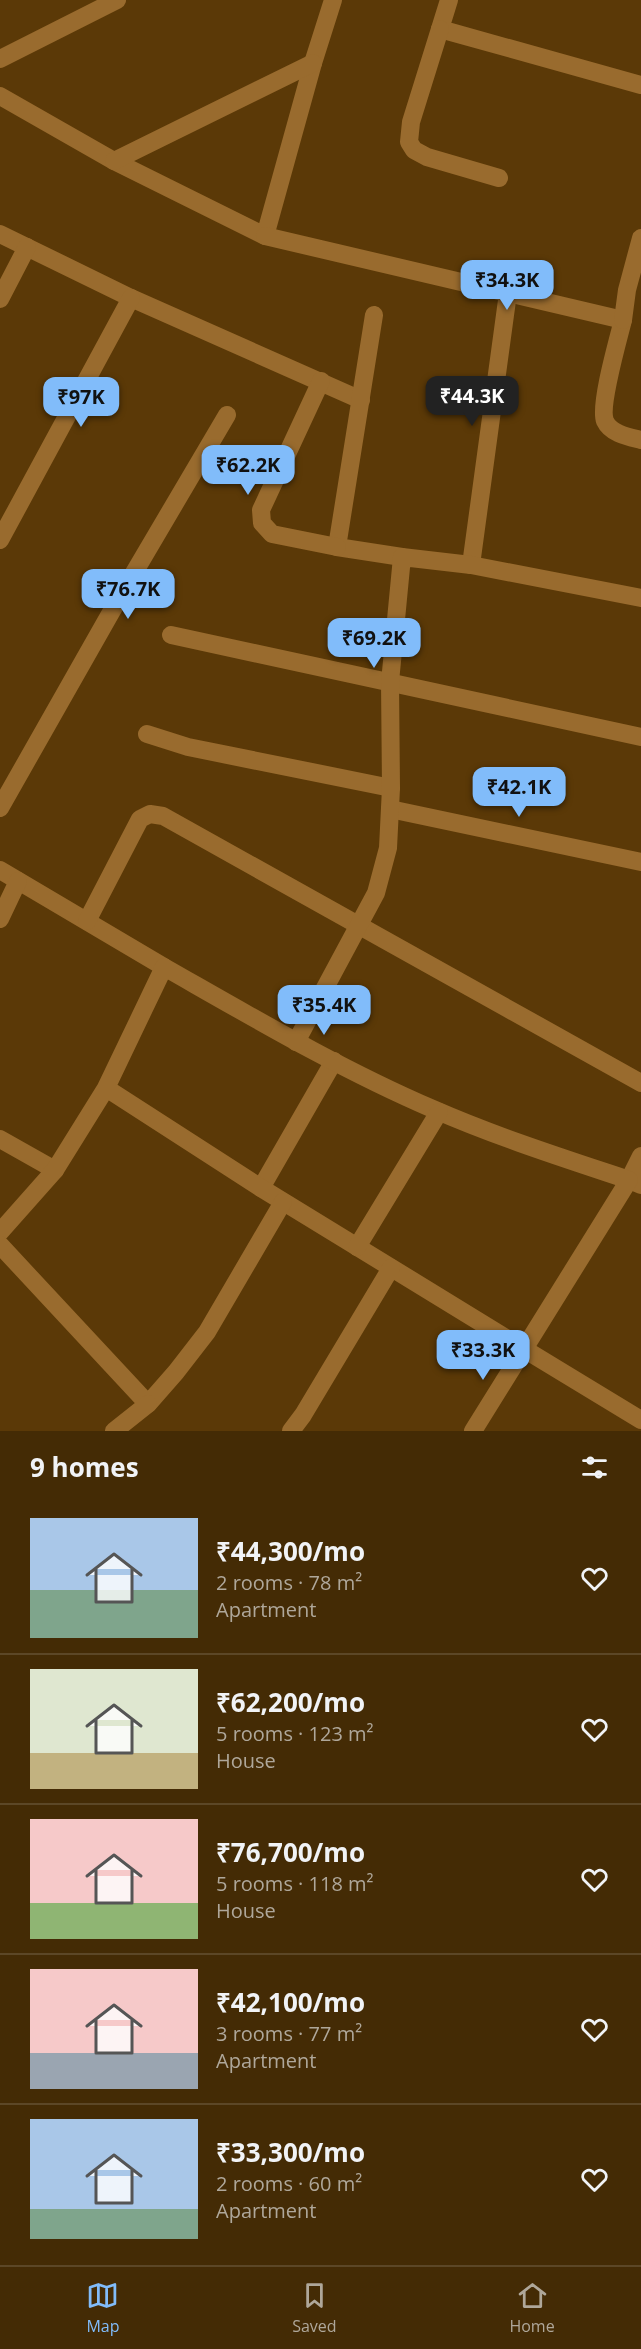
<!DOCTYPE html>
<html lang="en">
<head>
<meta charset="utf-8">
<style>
	:root { --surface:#442b05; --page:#4b330f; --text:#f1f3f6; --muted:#afa79a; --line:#5c4727; --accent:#81bcfa }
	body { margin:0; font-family:"Open Sans",sans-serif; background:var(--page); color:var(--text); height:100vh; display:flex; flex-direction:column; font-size:22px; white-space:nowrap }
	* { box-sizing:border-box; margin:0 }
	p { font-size:20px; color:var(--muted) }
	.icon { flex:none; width:33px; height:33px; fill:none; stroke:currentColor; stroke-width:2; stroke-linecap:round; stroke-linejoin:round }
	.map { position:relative; height:1431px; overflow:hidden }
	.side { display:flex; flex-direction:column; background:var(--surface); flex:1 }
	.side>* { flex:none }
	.price { position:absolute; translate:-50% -51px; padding:0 14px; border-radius:12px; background:var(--accent); color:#111; font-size:20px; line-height:39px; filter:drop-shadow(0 2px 3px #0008) }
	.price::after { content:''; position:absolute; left:50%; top:36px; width:18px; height:14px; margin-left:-9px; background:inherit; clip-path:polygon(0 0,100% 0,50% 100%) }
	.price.on { background:#222; color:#fff }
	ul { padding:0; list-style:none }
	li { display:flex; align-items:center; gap:18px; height:150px; padding:0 30px }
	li+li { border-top:2px solid var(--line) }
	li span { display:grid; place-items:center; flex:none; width:168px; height:120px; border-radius:0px; color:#555 }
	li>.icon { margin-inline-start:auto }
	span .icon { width:72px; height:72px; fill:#fffc; stroke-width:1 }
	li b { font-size:26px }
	h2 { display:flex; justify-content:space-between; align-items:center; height:72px; padding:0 30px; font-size:26px }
	.tab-bar { display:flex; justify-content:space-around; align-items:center; height:84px; border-top:2px solid var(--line); background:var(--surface); font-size:16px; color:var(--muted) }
	.tab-bar a { display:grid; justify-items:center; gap:3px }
	.tab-bar .on { color:var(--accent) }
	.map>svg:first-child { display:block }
</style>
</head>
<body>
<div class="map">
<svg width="641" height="1431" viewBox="0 0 641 1431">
	<rect width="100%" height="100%" fill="#5b3907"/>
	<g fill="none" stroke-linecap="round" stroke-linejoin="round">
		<g stroke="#996b2e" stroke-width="18">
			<path d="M449,0L440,29L641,85"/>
			<path d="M440,29L411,122L409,142L414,150L427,157L499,178"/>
			<path d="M0,59L117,0"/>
			<path d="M0,96L114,161L265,236L313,63L333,0"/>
			<path d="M114,161L313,63"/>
			<path d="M0,234L131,298L361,400"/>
			<path d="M265,236L623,320C618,340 599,406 605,421C611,434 629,437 641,440"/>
			<path d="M0,299L27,247"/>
			<path d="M374,315L337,547L402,557"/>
			<path d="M623,320L627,290L641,238"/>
			<path d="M321,381L261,510L262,523L272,534L337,547"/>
			<path d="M0,540L131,298"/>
			<path d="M471,565L508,293"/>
			<path d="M171,635L641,737"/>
			<path d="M147,734L188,747L391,788"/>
			<path d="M0,808L118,600L227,415"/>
			<path d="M390,809L641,862"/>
			<path d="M0,870L164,967"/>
			<path d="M0,919L18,881"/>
			<path d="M87,921L140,819L150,814L163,816L641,1083"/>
			<path d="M296,1042L376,893L388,848L391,788L390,682L402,557L471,565L641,598"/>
			<path d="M0,1139L55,1170"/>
			<path d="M641,1156L629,1180L641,1185"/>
			<path d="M261,1188L334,1061"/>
			<path d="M0,1232L55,1170L106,1088L261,1188L524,1349L629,1180C563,1158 497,1137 433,1109C340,1069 252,1017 164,967L106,1088"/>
			<path d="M0,1245L148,1404L176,1372L207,1332L283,1202"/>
			<path d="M357,1247L439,1112"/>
			<path d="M114,1431L148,1404"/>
			<path d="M291,1431L303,1415L391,1268"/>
			<path d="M473,1431L524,1349L641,1420"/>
		</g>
	</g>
</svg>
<b class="price" style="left:507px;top:311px">₹34.3K</b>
<b class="price on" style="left:472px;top:427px">₹44.3K</b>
<b class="price" style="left:81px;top:428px">₹97K</b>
<b class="price" style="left:248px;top:496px">₹62.2K</b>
<b class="price" style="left:128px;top:620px">₹76.7K</b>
<b class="price" style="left:374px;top:669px">₹69.2K</b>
<b class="price" style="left:519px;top:818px">₹42.1K</b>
<b class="price" style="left:324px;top:1036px">₹35.4K</b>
<b class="price" style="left:483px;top:1381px">₹33.3K</b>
</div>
<section class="side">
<h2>9 homes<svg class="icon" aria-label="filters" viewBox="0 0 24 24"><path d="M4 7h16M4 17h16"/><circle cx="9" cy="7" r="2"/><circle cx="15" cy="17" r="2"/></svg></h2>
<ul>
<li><span style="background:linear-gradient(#a9c7e8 60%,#7fa58c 0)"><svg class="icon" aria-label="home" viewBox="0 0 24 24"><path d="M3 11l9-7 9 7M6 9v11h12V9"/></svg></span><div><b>₹44,300/mo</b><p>2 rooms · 78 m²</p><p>Apartment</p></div><svg class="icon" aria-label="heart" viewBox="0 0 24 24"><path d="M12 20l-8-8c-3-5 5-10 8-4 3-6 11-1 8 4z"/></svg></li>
<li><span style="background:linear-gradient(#dfe7d0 70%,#c2b280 0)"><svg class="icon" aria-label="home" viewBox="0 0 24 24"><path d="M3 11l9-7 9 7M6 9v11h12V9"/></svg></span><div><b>₹62,200/mo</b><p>5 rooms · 123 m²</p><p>House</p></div><svg class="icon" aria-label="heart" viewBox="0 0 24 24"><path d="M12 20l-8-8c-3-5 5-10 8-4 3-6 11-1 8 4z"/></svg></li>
<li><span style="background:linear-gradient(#f6c9c9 70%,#8fb573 0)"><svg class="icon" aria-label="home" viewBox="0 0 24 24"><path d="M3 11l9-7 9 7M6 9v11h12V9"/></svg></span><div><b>₹76,700/mo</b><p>5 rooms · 118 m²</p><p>House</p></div><svg class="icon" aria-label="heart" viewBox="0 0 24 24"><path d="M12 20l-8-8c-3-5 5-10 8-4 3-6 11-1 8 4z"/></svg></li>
<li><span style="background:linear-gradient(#f6c9c9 70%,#9aa5b1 0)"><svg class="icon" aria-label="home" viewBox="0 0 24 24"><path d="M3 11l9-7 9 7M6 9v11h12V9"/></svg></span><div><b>₹42,100/mo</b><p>3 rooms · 77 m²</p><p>Apartment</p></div><svg class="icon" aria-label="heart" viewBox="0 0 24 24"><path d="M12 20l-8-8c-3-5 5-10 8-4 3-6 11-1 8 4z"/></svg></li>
<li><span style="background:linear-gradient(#a9c7e8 75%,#7fa58c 0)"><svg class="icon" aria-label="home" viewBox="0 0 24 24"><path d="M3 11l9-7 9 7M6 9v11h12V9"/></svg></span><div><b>₹33,300/mo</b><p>2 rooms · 60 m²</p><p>Apartment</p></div><svg class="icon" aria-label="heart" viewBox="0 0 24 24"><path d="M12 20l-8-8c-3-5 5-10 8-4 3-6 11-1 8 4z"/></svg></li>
</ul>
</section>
<nav class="tab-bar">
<a class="on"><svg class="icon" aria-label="map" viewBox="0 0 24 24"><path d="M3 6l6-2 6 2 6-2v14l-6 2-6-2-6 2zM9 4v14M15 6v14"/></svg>Map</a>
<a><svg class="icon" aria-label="saved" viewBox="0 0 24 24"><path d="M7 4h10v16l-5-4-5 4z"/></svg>Saved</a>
<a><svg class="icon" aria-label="home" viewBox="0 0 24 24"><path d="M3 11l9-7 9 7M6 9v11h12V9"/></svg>Home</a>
</nav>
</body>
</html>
